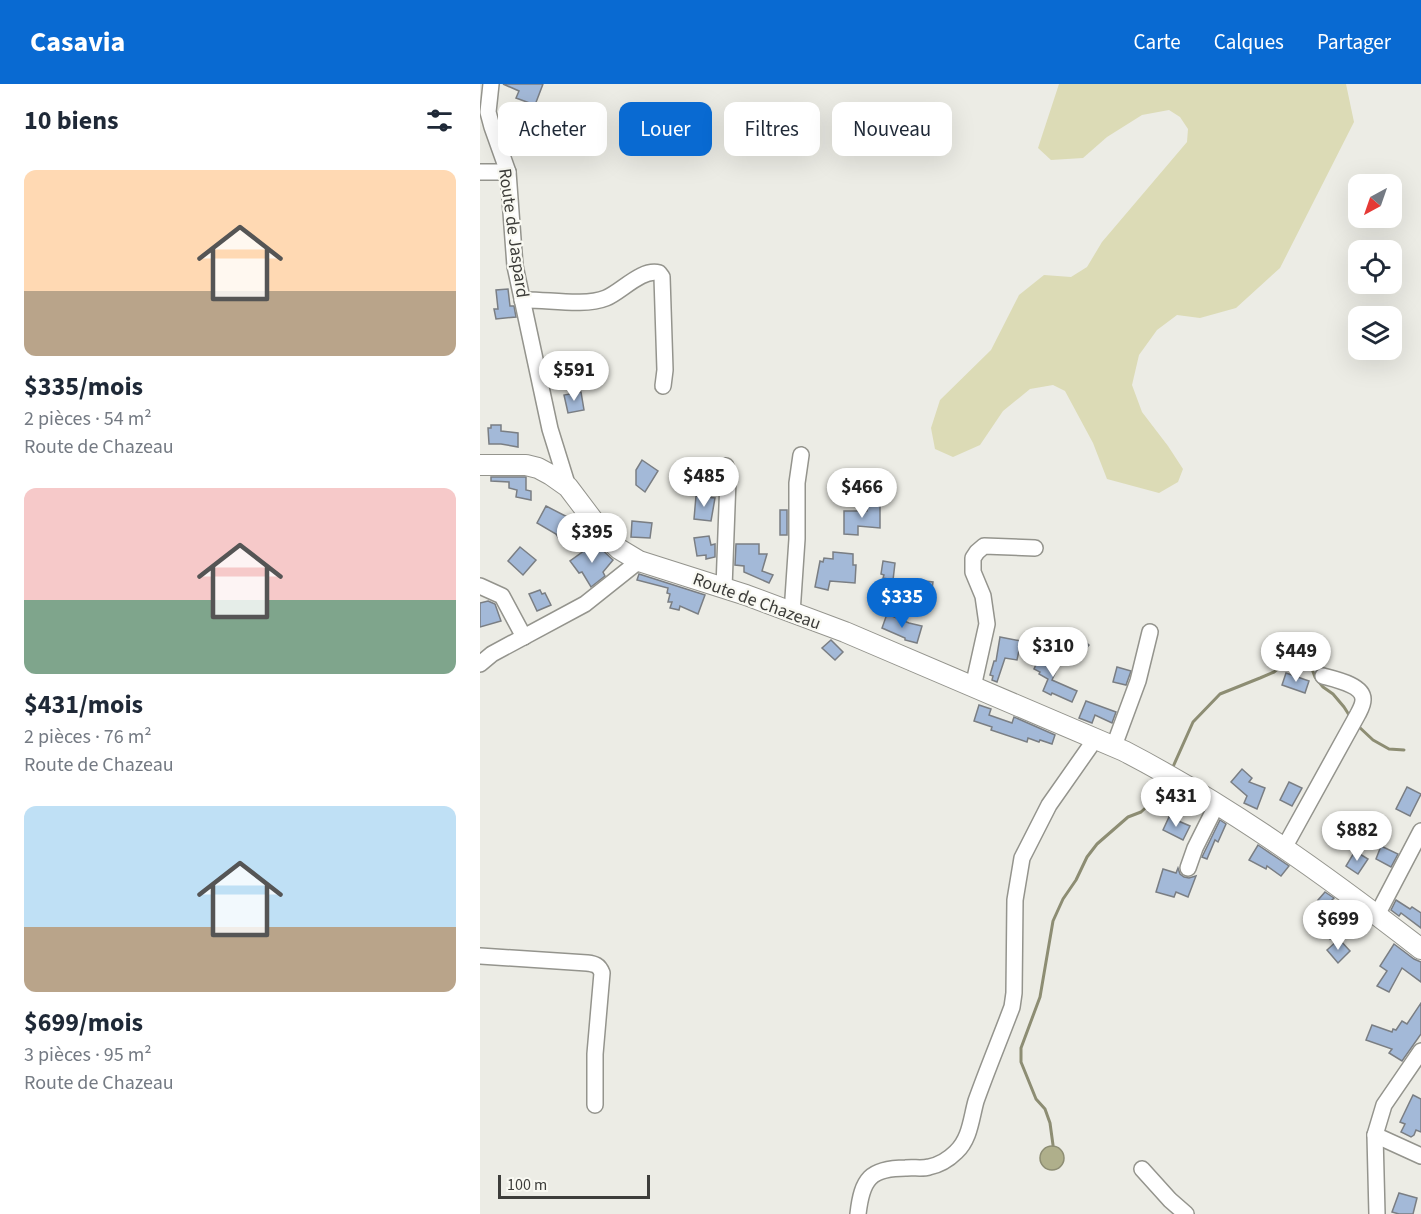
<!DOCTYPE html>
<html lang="fr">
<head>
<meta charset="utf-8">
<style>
	:root { --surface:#fff; --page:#f6f6f7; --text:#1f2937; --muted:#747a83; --accent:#096ad2 }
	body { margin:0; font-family:"Source Sans 3",sans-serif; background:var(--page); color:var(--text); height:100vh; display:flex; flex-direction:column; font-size:22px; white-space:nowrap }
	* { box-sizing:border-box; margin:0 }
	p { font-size:20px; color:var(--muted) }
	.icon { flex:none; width:33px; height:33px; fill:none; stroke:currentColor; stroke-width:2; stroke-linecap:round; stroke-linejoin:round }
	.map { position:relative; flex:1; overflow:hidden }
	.side { display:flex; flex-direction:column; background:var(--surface); width:480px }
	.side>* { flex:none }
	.hud { position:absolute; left:18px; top:18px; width:570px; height:54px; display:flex; gap:12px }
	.needle { width:39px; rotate:220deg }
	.controls { position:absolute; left:868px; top:90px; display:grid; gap:12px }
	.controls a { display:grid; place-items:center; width:54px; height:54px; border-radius:12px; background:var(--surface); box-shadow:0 6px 24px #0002; font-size:30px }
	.scale { position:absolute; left:18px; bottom:15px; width:152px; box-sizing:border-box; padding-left:6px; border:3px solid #3d3d3a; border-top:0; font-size:16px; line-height:21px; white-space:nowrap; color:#3d3d3a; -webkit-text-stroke:4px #f9f9f2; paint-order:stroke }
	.price { position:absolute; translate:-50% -51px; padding:0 14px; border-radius:21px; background:#fff; color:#222; font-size:20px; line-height:39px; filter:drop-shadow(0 2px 3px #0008) }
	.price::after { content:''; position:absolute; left:50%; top:36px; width:18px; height:14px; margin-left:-9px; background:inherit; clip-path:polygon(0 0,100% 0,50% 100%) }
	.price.current { background:var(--accent); color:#fff }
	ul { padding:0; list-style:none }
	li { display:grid; align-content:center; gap:12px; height:318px; padding:0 24px }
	li span { display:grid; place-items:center; height:186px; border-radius:12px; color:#555 }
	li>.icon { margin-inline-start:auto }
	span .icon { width:108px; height:108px; fill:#fffc; stroke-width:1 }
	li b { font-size:26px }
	h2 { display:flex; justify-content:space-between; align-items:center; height:72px; padding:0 24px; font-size:26px }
	.pill { padding:0 21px; border-radius:12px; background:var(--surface); box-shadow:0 6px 24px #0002; font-size:21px; line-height:54px }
	.pill.current { background:var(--accent); color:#fff }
	header { display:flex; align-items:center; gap:36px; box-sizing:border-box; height:84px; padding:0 30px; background:var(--accent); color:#fff }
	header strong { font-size:28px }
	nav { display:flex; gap:33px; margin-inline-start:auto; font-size:21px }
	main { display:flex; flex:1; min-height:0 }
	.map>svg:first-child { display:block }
</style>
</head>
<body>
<header>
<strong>Casavia</strong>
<nav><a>Carte</a><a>Calques</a><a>Partager</a></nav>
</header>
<main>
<section class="side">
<h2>10 biens<svg class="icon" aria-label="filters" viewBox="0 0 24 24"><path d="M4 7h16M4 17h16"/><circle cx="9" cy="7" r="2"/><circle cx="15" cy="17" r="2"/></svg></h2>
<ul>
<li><span style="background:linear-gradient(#ffd9b3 65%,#b9a48a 0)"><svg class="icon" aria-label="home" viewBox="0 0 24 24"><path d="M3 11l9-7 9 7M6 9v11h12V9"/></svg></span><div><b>$335/mois</b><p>2 pièces · 54 m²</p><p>Route de Chazeau</p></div></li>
<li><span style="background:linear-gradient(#f6c9c9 60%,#7fa58c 0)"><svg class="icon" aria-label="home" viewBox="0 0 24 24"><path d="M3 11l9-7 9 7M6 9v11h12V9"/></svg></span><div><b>$431/mois</b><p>2 pièces · 76 m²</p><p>Route de Chazeau</p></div></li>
<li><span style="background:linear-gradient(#bfe0f5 65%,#b9a48a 0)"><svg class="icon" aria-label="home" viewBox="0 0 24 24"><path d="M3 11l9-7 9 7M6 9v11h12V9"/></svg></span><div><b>$699/mois</b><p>3 pièces · 95 m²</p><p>Route de Chazeau</p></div></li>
</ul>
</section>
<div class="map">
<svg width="941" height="1130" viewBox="0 0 941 1130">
	<rect width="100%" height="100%" fill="#ecece5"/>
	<path fill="#dcdbb6" d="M579,0H866L874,38L800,184L756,224L720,234L697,231L677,246L659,271L652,301L662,328L688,362L703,385L698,398L679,409L627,395L613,359L585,307L573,301L550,305L523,327L500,361L473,373L455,365L451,344L460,316L511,266L539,211L564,191L591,193L607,183L622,158L707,58L708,45L700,33L689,26L662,31L627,53L603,74L571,76L558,64Z"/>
	<circle fill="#afaf8b" stroke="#8d8d73" stroke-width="1.5" cx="572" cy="1074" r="12"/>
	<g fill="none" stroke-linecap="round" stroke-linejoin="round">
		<g stroke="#8d8d73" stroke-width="3">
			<path d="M877,641L893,656L909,665L924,666"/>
			<path d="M692,685L713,638L740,610L780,594L794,588L804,580L827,581L832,585L835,593L843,603L853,610L864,623L871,634"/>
			<path d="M573,1061L570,1039L565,1025L556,1015L541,978V964L560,913L573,837L583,815L596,796L607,773L617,760L648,733L661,728L675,715L686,696"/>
		</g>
	</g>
	<g fill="#a3b9d8" stroke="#7a7e83" stroke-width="1.5">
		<path d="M23,0H63L55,21L36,14L39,7Z"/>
		<path d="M28,205L30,222H34L36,233L16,235L14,225H18L16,206Z"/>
		<path d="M101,308L104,326L88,329L84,311Z"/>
		<path d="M11,341H21V347L38,349V363L21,360H9L8,344H11Z"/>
		<path d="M162,376L178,387L165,408L156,401V386Z"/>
		<path d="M11,393H46V406L51,407V416L36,413L37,406L29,404V398L11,397Z"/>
		<path d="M216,412L235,414L231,437L214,435Z"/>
		<path d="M387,419H400V444L378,442V451L364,450V427H387Z"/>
		<path d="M66,422L101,440L98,436L113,457L112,458L102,443L87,452L90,457L83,461L76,450L57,439Z"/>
		<rect x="300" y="426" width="7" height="25"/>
		<path d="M152,437L172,439L170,454L151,453Z"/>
		<path d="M229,452L231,461L235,460V473L226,475V471L217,472L214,454Z"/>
		<path d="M115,459L133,476L123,488L125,492L111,503L102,488L99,489L90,477Z"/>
		<path d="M256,460H279V470H287L282,487L293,491L289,499L264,488V482L255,481Z"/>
		<path d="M40,463L56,476L43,491L28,477Z"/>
		<path d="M353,468L373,470V481H376L375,499L350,497L348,506L335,503L340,477L343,478L344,474L353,475Z"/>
		<path d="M403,477L415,479L413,496L403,494L404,491L401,490Z"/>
		<path d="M159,490L225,511L218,530L200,522L199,526L190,524L192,518H188L190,510L187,509L188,504L157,496Z"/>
		<path d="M435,496L453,498L450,520L433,518Z"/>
		<path d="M60,506L62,510L65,509L71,521L57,527L49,510Z"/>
		<path d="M8,517L15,520L21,537L0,543V519Z"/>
		<path d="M407,530L429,539L442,542L437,559L425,556V554L402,544Z"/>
		<path d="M594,547L609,561L596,576L581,562Z"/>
		<path d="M520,553L541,557L537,576L525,574L517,598L512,596L513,592L510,591L514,577H516Z"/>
		<path d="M351,556L363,568L355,576L342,564Z"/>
		<path d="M561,569L580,578L572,596L597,607L592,618L572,609L571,611L563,607L568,595L559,590L560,588L554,585Z"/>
		<path d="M637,583L651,587L646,601L633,598Z"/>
		<path d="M806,589L829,597L825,609L802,601Z"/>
		<path d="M606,617L636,628L632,639L615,631L612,639L599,634Z"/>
		<path d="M499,621L511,625L509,631L532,639L534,633L575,651L572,660L560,656L559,658L548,654L547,658L511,646L512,643L494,637Z"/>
		<path d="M762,685L772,694L769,698L785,704L777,725L764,719L767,712L751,698Z"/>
		<path d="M809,698L822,704L812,722L800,716Z"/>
		<path d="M927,703L941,710L930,732L916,725Z"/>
		<path d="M689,733L710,742L703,756L683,746Z"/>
		<path d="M740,736L746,740L738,758L735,756L727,775L722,773Z"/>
		<path d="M778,761L809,782L801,792L787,782L786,785L769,776Z"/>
		<path d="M901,762L918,770L911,783L896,775Z"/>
		<path d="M875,767L888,775L878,790L866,782Z"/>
		<path d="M698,784L700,790L704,793L709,794L716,792L708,813L696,808L694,813L676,808L683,785L696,789Z"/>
		<path d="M845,808L854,814L851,817L868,833L857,845L859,847L850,855L840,844L852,828L838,816Z"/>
		<path d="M916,816L930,825L932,823L941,829V844L921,829L919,832L911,826Z"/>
		<path d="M859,855L870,867L858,879L847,866Z"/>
		<path d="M914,860L934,875L941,878V898L922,884L909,908L897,902L907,887L900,882Z"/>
		<path d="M941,919V950L922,977L909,969L912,965L886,956L892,941L912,948L913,945L916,946L922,937L927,940Z"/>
		<path d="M933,1011L941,1015V1048L936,1046L934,1051L931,1053L921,1048L925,1040L920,1038Z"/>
		<path d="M919,1109L937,1114L933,1130H919L912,1128Z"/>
	</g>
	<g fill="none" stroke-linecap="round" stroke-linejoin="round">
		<defs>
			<g id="minor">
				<path d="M11,0L8,28L12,43L28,88L35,182L70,345L88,403"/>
				<path d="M0,88H28"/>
				<path d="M42,216C66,215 104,223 126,214C141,208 162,184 179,189L182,193L185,286L183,302"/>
				<path d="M0,502L22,512L44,553"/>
				<path d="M244,504L248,395L246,382"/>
				<path d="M312,529L317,455V399L321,371"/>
				<path d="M0,580L12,570L105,520L159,477"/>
				<path d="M493,603L507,540L503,512L493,488V474L497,468L504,462L555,464"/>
				<path d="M634,662L658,597L670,548"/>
				<path d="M804,764L878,630C880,626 883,621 883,616C884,601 854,595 843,592"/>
				<path d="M708,784L715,764L737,720"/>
				<path d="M897,831L941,747"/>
				<path d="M0,872L107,879C115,880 119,881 122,889L115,970V1021"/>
				<path d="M895,1051L941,1072"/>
				<path d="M662,1085L690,1116L706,1130"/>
				<path d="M378,1130C382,1095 390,1084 426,1084C433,1083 442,1085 449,1083C459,1081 469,1075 476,1068C490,1055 491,1035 496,1017C507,986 520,955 532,923L534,909L535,816L542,774L569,721L616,654"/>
				<path d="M897,1130L895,1051L904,1021L941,967"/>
			</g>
			<path id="major" d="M0,381H46L58,384L71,391L88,403L125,452L139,465L159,477L266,511L365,548L644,667C750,722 847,792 941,865"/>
		</defs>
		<use href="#minor" stroke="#94948d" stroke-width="18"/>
		<use href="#major" stroke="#94948d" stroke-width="22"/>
		<use href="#minor" stroke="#fff" stroke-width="15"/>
		<use href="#major" stroke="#fff" stroke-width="20"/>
	</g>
	<g text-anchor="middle" stroke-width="4.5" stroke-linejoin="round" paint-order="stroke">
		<g font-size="18" fill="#3d3d3a" stroke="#f9f9f2">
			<text transform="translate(34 149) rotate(82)" y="6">Route de Jaspard</text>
			<text transform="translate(277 517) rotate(20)" y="6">Route de Chazeau</text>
		</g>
	</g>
</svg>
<div class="controls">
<a><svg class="needle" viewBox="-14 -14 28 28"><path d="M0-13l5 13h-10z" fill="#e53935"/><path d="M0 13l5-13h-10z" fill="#747a83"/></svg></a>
<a><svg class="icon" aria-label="locate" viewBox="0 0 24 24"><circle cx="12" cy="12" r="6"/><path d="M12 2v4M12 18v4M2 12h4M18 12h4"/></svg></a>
<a><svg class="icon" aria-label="layers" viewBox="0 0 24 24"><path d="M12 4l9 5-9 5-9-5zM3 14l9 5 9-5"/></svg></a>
</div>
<div class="scale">100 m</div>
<b class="price" style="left:94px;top:318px">$591</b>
<b class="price" style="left:224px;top:424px">$485</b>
<b class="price" style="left:382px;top:435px">$466</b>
<b class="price" style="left:112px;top:480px">$395</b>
<b class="price current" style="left:422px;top:545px">$335</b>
<b class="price" style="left:573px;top:594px">$310</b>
<b class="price" style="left:816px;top:599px">$449</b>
<b class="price" style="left:696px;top:744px">$431</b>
<b class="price" style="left:877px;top:778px">$882</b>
<b class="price" style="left:858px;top:867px">$699</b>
<div class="hud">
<a class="pill">Acheter</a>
<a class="pill current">Louer</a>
<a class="pill">Filtres</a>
<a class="pill">Nouveau</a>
</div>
</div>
</main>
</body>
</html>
